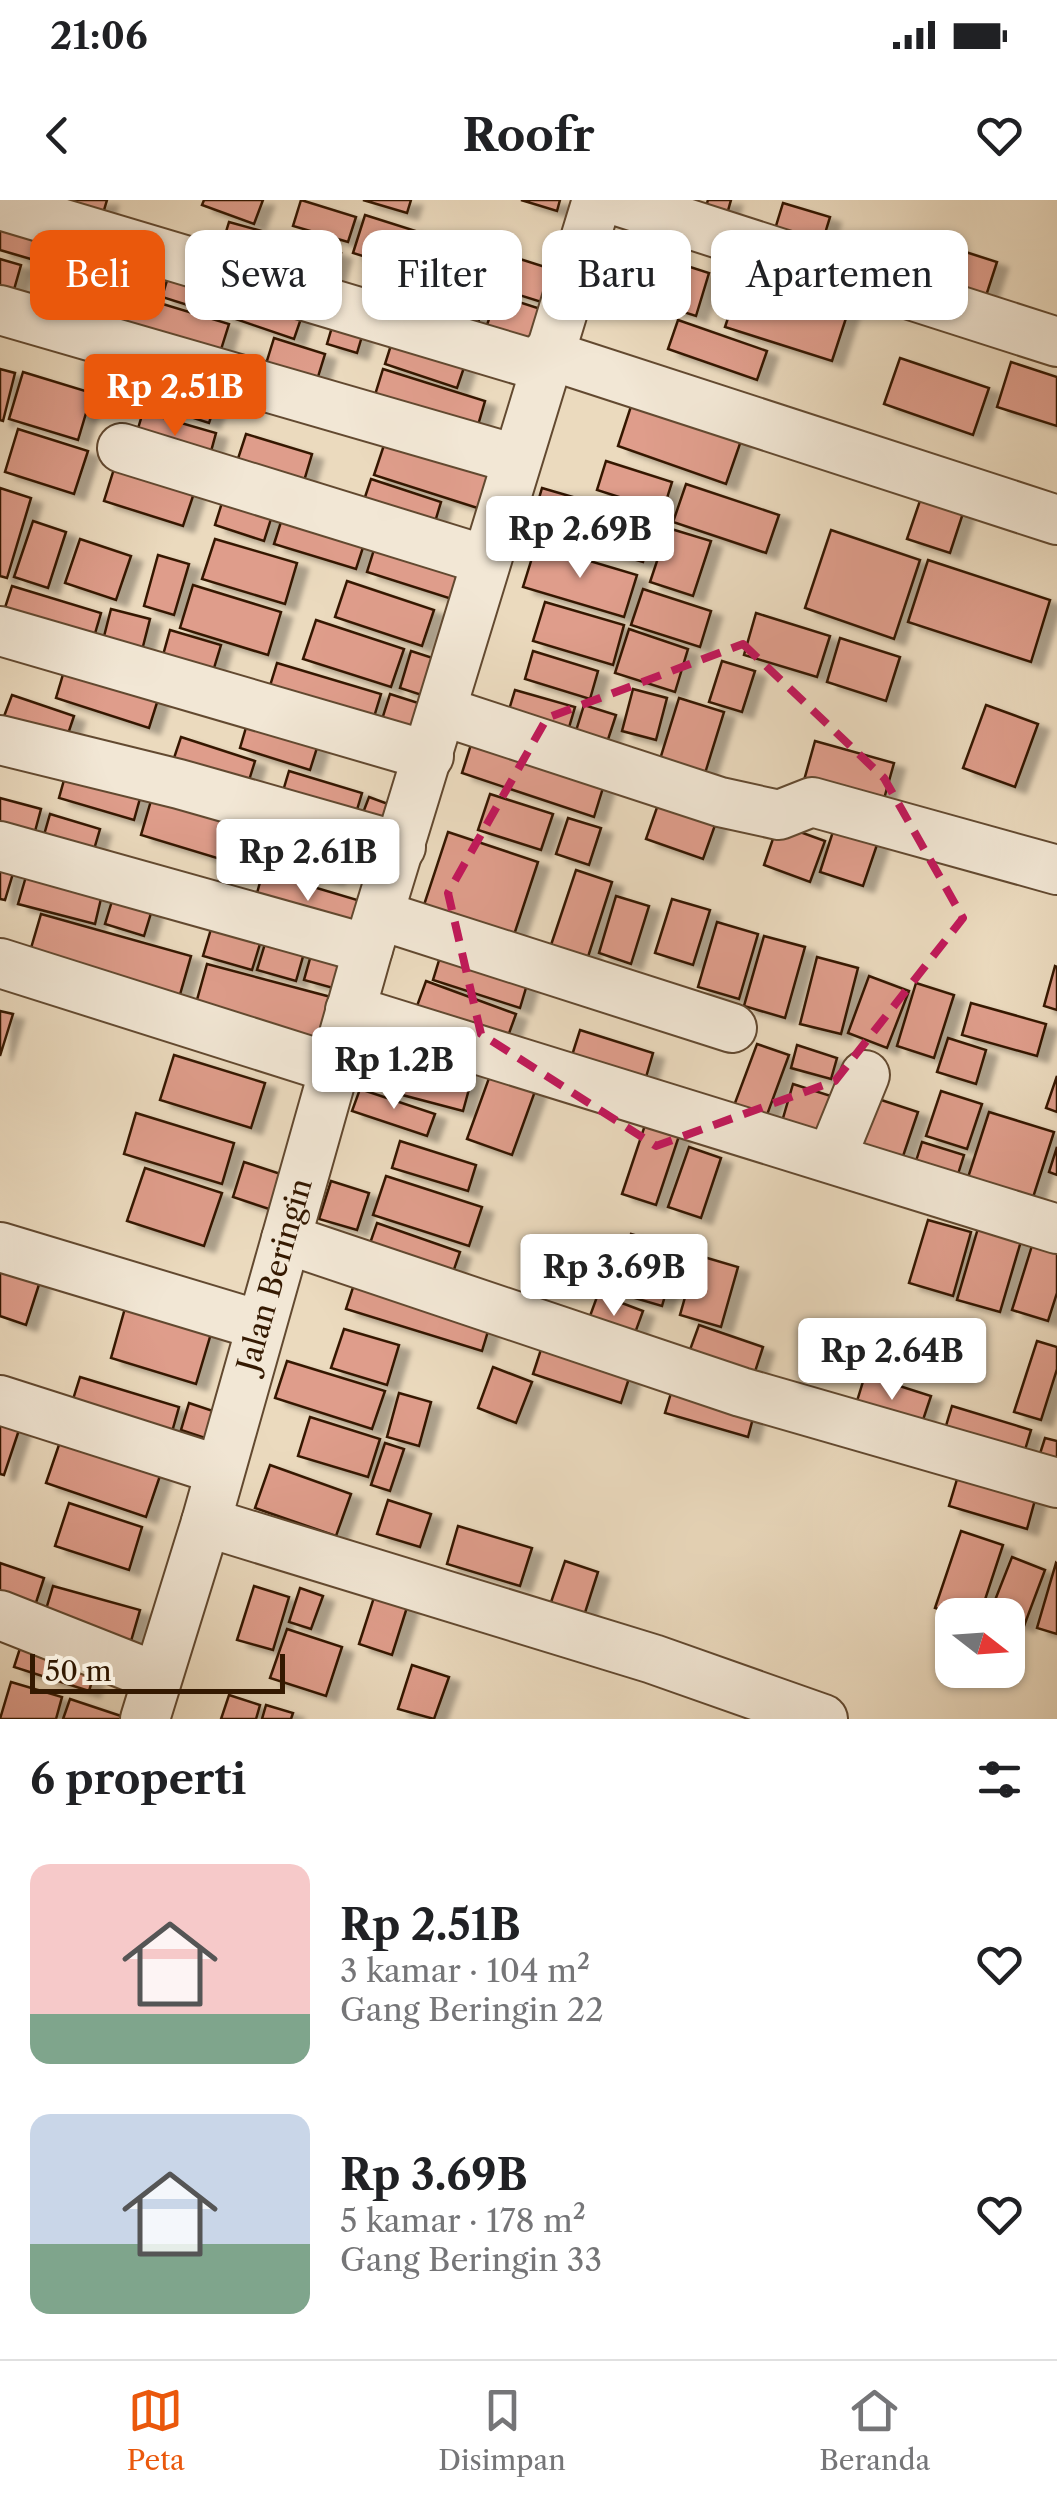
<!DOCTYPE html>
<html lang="id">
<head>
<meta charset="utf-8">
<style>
	:root { --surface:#fff; --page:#f6f6f6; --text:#202124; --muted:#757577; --line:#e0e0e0; --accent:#ea580c }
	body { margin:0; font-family:"Libre Caslon Text",serif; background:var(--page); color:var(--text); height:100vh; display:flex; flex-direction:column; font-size:38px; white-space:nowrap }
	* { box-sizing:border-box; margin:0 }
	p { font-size:32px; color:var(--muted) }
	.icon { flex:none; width:55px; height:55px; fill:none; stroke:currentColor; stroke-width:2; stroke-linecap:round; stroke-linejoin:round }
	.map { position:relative; height:1519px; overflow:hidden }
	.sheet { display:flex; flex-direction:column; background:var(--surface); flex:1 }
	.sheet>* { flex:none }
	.guide { position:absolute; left:30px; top:30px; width:998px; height:90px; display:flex; gap:20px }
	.needle { width:65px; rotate:107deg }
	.tools { position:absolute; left:935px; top:1398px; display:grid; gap:20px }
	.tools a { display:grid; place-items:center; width:90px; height:90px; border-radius:20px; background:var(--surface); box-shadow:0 2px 8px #0004; font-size:50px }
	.scale { position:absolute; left:30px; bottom:25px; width:255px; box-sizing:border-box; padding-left:10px; border:5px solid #341901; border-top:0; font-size:28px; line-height:35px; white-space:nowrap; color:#341901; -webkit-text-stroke:8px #f2e7d5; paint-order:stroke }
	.price { position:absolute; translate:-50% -85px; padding:0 22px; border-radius:10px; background:#fff; color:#222; font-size:32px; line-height:65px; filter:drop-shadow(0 2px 5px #0008) }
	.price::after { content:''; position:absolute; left:50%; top:60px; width:30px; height:22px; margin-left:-15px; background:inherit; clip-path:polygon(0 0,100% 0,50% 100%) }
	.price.active { background:var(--accent); color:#fff }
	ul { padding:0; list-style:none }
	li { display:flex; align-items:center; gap:30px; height:250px; padding:0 30px }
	li span { display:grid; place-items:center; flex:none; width:280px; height:200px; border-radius:20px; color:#555 }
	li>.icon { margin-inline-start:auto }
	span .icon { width:120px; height:120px; fill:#fffc; stroke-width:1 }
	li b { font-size:42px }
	h2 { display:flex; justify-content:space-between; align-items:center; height:120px; padding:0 30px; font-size:42px }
	.chip { padding:0 35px; border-radius:20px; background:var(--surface); box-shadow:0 2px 8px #0004; font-size:35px; line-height:90px }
	.chip.active { background:var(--accent); color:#fff }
	.status { display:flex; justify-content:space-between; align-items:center; height:70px; padding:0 50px; background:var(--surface); direction:ltr }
	.status svg { height:28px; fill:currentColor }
	header { display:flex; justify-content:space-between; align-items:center; height:130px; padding:0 30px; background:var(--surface); font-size:45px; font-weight:800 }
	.menu { display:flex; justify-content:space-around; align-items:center; height:140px; border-top:2px solid var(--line); background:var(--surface); font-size:28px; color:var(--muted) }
	.menu a { display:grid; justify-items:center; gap:5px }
	.menu .active { color:var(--accent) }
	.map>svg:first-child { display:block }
</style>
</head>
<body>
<div class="status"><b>21:06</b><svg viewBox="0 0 49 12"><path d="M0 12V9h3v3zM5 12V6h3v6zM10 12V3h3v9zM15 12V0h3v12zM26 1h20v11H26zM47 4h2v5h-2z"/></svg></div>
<header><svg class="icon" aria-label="back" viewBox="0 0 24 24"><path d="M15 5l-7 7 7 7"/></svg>Roofr<svg class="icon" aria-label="heart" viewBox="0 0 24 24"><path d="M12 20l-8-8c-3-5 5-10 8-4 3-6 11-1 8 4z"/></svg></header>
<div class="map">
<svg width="1057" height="1519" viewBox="0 0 1057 1519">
	<defs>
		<filter id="shadow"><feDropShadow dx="11" dy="6" stdDeviation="2.5" flood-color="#0004"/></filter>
	</defs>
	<rect width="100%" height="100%" fill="#ebdabe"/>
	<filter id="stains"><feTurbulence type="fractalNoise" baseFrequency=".002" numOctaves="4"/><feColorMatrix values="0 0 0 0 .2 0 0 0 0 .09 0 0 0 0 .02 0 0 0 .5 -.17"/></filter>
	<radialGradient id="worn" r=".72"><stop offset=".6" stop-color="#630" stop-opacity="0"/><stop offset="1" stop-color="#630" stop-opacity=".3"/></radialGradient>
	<g fill="#df9d8b" stroke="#341901" stroke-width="2.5" filter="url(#shadow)">
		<path d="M46,0H107L101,20Z"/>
		<path d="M204,0H263L254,24L202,5Z"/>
		<path d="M301,0L356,17L348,42L293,26Z"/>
		<path d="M363,0H411L407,13Z"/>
		<path d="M521,0H560L557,11Z"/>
		<path d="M708,0H731L725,21L703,15Z"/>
		<path d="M783,3L830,17L819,53L772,39Z"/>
		<path d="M0,8L45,20L34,60L0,50Z"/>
		<path d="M365,15L422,33L411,71L353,53Z"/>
		<path d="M229,22L341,53L331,87L219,55Z"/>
		<path d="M444,35L561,72L551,105L433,68Z"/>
		<path d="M91,39L138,50L128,89L82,78Z"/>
		<path d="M950,47L997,62L984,102L938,88Z"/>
		<path d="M634,49L709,73L696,116L620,92Z"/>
		<path d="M0,59L21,65L11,100L0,97Z"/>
		<path d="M173,61L208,71L197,108L162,97Z"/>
		<path d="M412,71L487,95L473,138L398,114Z"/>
		<path d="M742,76L849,109L832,161L725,127Z"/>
		<path d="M234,77L307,101L294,139L221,114Z"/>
		<path d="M133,95L229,124L218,159L122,130Z"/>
		<path d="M497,95L547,111L534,153L483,137Z"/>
		<path d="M338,107L368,116L357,153L327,144Z"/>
		<path d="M678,120L767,151L757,180L668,149Z"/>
		<path d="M397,126L470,150L457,188L385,164Z"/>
		<path d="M274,138L325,154L313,193L262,177Z"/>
		<path d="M133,152L223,182L209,223L119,194Z"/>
		<path d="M900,158L989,188L973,235L884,204Z"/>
		<path d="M1011,162L1057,177V226L997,207Z"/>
		<path d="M0,169L15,173L3,221L0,220Z"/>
		<path d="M383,169L485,201L474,239L371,208Z"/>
		<path d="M23,172L92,193L78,240L9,219Z"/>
		<path d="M634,197L743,235L726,284L618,246Z"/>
		<path d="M143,212L216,233L207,266L133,245Z"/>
		<path d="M18,229L88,251L74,294L5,272Z"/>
		<path d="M389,230L504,267L490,312L374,275Z"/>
		<path d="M246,234L312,254L301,291L234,271Z"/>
		<path d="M118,256L198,281L183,326L104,301Z"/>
		<path d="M606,261L672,282L663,311L597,290Z"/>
		<path d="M371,279L441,302L431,335L360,312Z"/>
		<path d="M686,284L779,315L766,353L673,322Z"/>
		<path d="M925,286L967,301L950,353L907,339Z"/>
		<path d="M0,288L31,298L7,378L0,376Z"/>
		<path d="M542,288L655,321L643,362L530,329Z"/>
		<path d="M226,290L275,306L264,341L215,325Z"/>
		<path d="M286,306L368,332L356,369L274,344Z"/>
		<path d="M33,321L66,332L48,388L14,377Z"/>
		<path d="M668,328L711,341L693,396L650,382Z"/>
		<path d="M831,330L920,360L894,439L805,408Z"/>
		<path d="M378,337L466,364L455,400L367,372Z"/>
		<path d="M80,339L131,356L116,400L65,383Z"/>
		<path d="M215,339L297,363L285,404L202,379Z"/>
		<path d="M536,345L637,375L624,417L523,387Z"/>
		<path d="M158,355L189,364L174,415L144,406Z"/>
		<path d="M928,360L1050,400L1031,462L908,422Z"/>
		<path d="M347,381L434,410L422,446L335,417Z"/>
		<path d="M193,385L281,412L268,455L180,428Z"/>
		<path d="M12,386L101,413L91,447L1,420Z"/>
		<path d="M643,389L711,411L700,447L631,425Z"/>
		<path d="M545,402L624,425L613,465L533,441Z"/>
		<path d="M111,409L150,419L140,458L101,448Z"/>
		<path d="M756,413L830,436L817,477L744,455Z"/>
		<path d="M316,420L404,449L391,487L303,459Z"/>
		<path d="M629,429L688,449L675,492L615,473Z"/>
		<path d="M170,430L221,445L210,481L160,466Z"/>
		<path d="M840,438L900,457L886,501L827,482Z"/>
		<path d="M411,451L442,461L431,498L400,488Z"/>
		<path d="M533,451L598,471L590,499L525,479Z"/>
		<path d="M67,461L161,490L149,528L56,498Z"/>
		<path d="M722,461L755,471L742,512L709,502Z"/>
		<path d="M277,463L381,494L370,530L266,499Z"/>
		<path d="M633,489L667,498L656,540L622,531Z"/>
		<path d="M515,490L575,507L565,541L505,523Z"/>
		<path d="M390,494L434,508L423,543L379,529Z"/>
		<path d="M12,495L74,516L66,540L3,519Z"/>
		<path d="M679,498L724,512L702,583L657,569Z"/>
		<path d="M584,505L616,515L603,555L572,544Z"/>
		<path d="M986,505L1038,524L1015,587L963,568Z"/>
		<path d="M250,514L321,535L310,570L240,548Z"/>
		<path d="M474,535L606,578L594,617L462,573Z"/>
		<path d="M181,537L255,561L246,590L171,567Z"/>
		<path d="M815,541L894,563L882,606L803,584Z"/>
		<path d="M69,562L144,584L134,620L59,598Z"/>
		<path d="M289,571L362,593L353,623L280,601Z"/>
		<path d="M155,587L255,617L240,665L141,635Z"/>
		<path d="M662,593L719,614L703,659L646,639Z"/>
		<path d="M490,594L553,614L541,650L478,630Z"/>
		<path d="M369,597L399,608L391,630L361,618Z"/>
		<path d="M0,598L41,609L30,650L0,641Z"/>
		<path d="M50,614L100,629L90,663L40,649Z"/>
		<path d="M568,618L601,628L589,665L556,654Z"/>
		<path d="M277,619L344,638L333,679L265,660Z"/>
		<path d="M837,619L881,633L863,686L820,672Z"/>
		<path d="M778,624L825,641L810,682L764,665Z"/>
		<path d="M448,632L538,662L512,741L422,711Z"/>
		<path d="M0,655L17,660L5,700L0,699Z"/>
		<path d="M29,666L104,686L95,724L18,704Z"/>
		<path d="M576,670L612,682L587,760L550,748Z"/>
		<path d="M263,672L364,702L354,737L253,707Z"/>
		<path d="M116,688L155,700L144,736L105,724Z"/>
		<path d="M616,696L649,706L631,764L599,753Z"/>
		<path d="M672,699L710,710L693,765L655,753Z"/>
		<path d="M41,714L191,756L179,798L29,755Z"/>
		<path d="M214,719L263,734L252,770L203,756Z"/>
		<path d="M717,722L758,734L739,799L698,787Z"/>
		<path d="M268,734L306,746L296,781L257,770Z"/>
		<path d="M764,736L805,747L785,818L744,806Z"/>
		<path d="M444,744L531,771L520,808L433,780Z"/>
		<path d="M313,748L353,759L344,791L304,780Z"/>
		<path d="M817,757L858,768L841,834L800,824Z"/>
		<path d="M207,764L342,800L330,844L195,807Z"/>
		<path d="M1055,766L1057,767V810L1044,806Z"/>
		<path d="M869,776L909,791L887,848L848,833Z"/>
		<path d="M426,781L516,814L503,850L413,817Z"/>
		<path d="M916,783L954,795L934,858L897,846Z"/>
		<path d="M971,803L1046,824L1037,856L962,835Z"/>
		<path d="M0,811L13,814L0,856Z"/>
		<path d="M580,830L653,853L642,891L568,868Z"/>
		<path d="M948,838L986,850L976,884L937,872Z"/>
		<path d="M757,844L789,855L764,923L732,911Z"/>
		<path d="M797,845L837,858L831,879L791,868Z"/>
		<path d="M401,852L474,871L463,911L391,892Z"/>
		<path d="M174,855L265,883L251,928L160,900Z"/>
		<path d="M493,867L538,883L512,955L467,939Z"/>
		<path d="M1057,876V912L1046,908Z"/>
		<path d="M793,884L834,897L822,937L781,925Z"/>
		<path d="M360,889L435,914L427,936L352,911Z"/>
		<path d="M941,891L982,904L967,949L926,936Z"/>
		<path d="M869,896L918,912L899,968L850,951Z"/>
		<path d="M989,912L1054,932L1029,1010L964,990Z"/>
		<path d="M136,913L234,943L222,984L124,954Z"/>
		<path d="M647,919L681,930L656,1005L622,994Z"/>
		<path d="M400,941L476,965L468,991L392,968Z"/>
		<path d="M922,942L964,955L953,990L911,977Z"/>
		<path d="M689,947L721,958L701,1018L668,1007Z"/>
		<path d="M1057,947V975L1049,972Z"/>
		<path d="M244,962L293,978L281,1013L233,997Z"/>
		<path d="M145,968L222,993L204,1046L127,1021Z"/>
		<path d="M386,976L482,1007L469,1046L373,1015Z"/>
		<path d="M331,981L369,993L357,1030L319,1019Z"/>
		<path d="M981,1018L1024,1031L1000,1112L957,1100Z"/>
		<path d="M928,1020L971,1032L953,1096L909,1083Z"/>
		<path d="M377,1023L460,1052L450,1081L367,1052Z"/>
		<path d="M631,1034L679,1048L662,1106L614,1092Z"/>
		<path d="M1035,1036L1057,1043V1093L1048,1121L1012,1110Z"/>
		<path d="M0,1055L44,1069L26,1125L0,1116Z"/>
		<path d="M697,1055L738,1067L721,1127L680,1115Z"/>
		<path d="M357,1075L492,1118L482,1151L346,1109Z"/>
		<path d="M129,1094L215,1120L196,1184L111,1158Z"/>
		<path d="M598,1094L643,1111L631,1144L586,1127Z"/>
		<path d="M699,1125L763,1147L752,1181L687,1158Z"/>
		<path d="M344,1129L399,1145L387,1185L331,1168Z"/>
		<path d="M545,1137L633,1166L621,1203L533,1174Z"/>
		<path d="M1037,1141L1057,1147V1169L1041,1220L1014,1212Z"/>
		<path d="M287,1161L385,1191L372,1229L275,1198Z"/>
		<path d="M493,1167L532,1182L516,1223L478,1208Z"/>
		<path d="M865,1175L931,1196L919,1232L854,1211Z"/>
		<path d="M80,1177L179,1207L170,1239L70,1209Z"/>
		<path d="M675,1180L757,1203L748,1237L665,1213Z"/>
		<path d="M399,1193L431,1202L419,1246L387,1237Z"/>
		<path d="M189,1203L219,1213L211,1240L181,1230Z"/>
		<path d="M952,1206L1031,1230L1021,1263L942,1239Z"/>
		<path d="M0,1211L23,1218L4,1275L0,1274Z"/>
		<path d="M310,1217L380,1239L368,1277L298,1256Z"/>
		<path d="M64,1230L164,1264L146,1317L46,1283Z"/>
		<path d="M1045,1238L1057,1241V1276L1035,1269Z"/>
		<path d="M385,1243L404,1249L390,1291L371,1285Z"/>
		<path d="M270,1265L351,1294L336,1336L255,1308Z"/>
		<path d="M961,1266L1038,1289L1027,1329L949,1306Z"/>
		<path d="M388,1300L431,1314L420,1347L377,1334Z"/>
		<path d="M69,1303L142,1327L129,1370L55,1346Z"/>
		<path d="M458,1326L532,1348L520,1386L447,1364Z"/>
		<path d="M961,1331L1003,1345L980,1415H957L935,1408Z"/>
		<path d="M1012,1357L1045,1370L1024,1426L1008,1419V1415L990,1413Z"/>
		<path d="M565,1361L598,1372L583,1419L549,1408Z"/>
		<path d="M0,1363L44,1378L32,1415L0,1405Z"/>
		<path d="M1056,1363L1057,1364V1434L1037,1428Z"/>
		<path d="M53,1386L140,1410L129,1448L42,1423Z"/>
		<path d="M254,1386L289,1397L273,1450L237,1440Z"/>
		<path d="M300,1388L323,1396L311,1429L289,1422Z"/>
		<path d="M376,1391L409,1401L392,1455L359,1444Z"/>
		<path d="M287,1429L342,1447L326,1496L270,1478Z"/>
		<path d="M22,1442L97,1466L89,1491L14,1467Z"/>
		<path d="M412,1465L449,1477L434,1519L398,1509Z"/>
		<path d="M11,1482L62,1497L56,1519H0Z"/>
		<path d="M229,1495L260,1505L256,1519H221Z"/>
		<path d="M70,1499L130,1519H63Z"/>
		<path d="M266,1505L293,1513L291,1519H262Z"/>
	</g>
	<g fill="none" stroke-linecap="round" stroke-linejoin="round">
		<defs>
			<g id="minor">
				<path d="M614,0L1057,142"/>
				<path d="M0,5L543,167"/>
				<path d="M0,110L515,259"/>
				<path d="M546,154L1057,320"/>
				<path d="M122,248L485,360"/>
				<path d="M0,431L429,556"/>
				<path d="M442,511L720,602L779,615L812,602L1057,670"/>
				<path d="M0,540L179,584L401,647"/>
				<path d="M0,646L368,749"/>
				<path d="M379,715L732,828"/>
				<path d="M0,763L335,869"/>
				<path d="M350,810L1057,1029"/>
				<path d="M832,956L865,875"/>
				<path d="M286,1039L741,1192L1057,1283"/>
				<path d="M0,1047L259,1125"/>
				<path d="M0,1200L219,1270"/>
				<path d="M206,1322L653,1459L823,1519"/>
				<path d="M0,1415L157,1477"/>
				<path d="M145,1519L206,1322L368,749L597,0"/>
			</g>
		</defs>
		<use href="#minor" stroke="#624930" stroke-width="52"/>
		<use href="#minor" stroke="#f2e7d5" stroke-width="48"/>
	</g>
	<path fill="none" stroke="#c2185b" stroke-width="8" stroke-dasharray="20 12" stroke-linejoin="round" d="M743,444L884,578L963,718L835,881L656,946L481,834L448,693L547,518Z"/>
	<g text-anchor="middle" stroke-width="8" stroke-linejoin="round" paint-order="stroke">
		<g font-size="30" fill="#341901" stroke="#f2e7d5">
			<text transform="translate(275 1075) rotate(-74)" y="10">Jalan Beringin</text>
		</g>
	</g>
	<rect width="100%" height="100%" filter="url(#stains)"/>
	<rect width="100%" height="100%" fill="url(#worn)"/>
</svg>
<div class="tools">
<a><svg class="needle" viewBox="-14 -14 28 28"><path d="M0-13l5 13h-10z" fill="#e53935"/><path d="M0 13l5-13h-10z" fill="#757577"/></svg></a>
</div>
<div class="scale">50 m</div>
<b class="price active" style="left:175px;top:239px">Rp 2.51B</b>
<b class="price" style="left:580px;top:381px">Rp 2.69B</b>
<b class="price" style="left:308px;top:704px">Rp 2.61B</b>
<b class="price" style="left:394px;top:912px">Rp 1.2B</b>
<b class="price" style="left:614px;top:1119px">Rp 3.69B</b>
<b class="price" style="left:892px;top:1203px">Rp 2.64B</b>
<div class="guide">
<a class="chip active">Beli</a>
<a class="chip">Sewa</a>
<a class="chip">Filter</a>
<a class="chip">Baru</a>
<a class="chip">Apartemen</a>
</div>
</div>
<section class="sheet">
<h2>6 properti<svg class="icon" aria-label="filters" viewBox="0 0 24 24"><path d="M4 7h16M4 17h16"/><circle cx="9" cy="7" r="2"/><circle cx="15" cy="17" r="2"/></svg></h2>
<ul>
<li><span style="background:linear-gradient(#f6c9c9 75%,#7fa58c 0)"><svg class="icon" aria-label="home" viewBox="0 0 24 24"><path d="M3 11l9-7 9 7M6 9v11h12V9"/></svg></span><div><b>Rp 2.51B</b><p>3 kamar · 104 m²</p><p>Gang Beringin 22</p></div><svg class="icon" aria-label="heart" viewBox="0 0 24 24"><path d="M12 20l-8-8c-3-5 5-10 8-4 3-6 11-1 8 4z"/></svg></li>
<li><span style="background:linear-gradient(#c9d6e8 65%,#7fa58c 0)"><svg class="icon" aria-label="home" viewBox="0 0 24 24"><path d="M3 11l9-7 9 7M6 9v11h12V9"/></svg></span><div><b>Rp 3.69B</b><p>5 kamar · 178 m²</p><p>Gang Beringin 33</p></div><svg class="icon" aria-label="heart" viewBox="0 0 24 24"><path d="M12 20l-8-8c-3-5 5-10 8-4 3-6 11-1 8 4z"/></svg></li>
</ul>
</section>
<nav class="menu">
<a class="active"><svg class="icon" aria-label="map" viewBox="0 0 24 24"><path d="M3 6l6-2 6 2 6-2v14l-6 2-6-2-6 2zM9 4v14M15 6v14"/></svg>Peta</a>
<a><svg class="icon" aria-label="saved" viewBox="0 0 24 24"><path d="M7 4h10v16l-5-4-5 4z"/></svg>Disimpan</a>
<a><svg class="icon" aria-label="home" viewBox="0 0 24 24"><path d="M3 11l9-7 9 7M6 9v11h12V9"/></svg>Beranda</a>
</nav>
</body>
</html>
